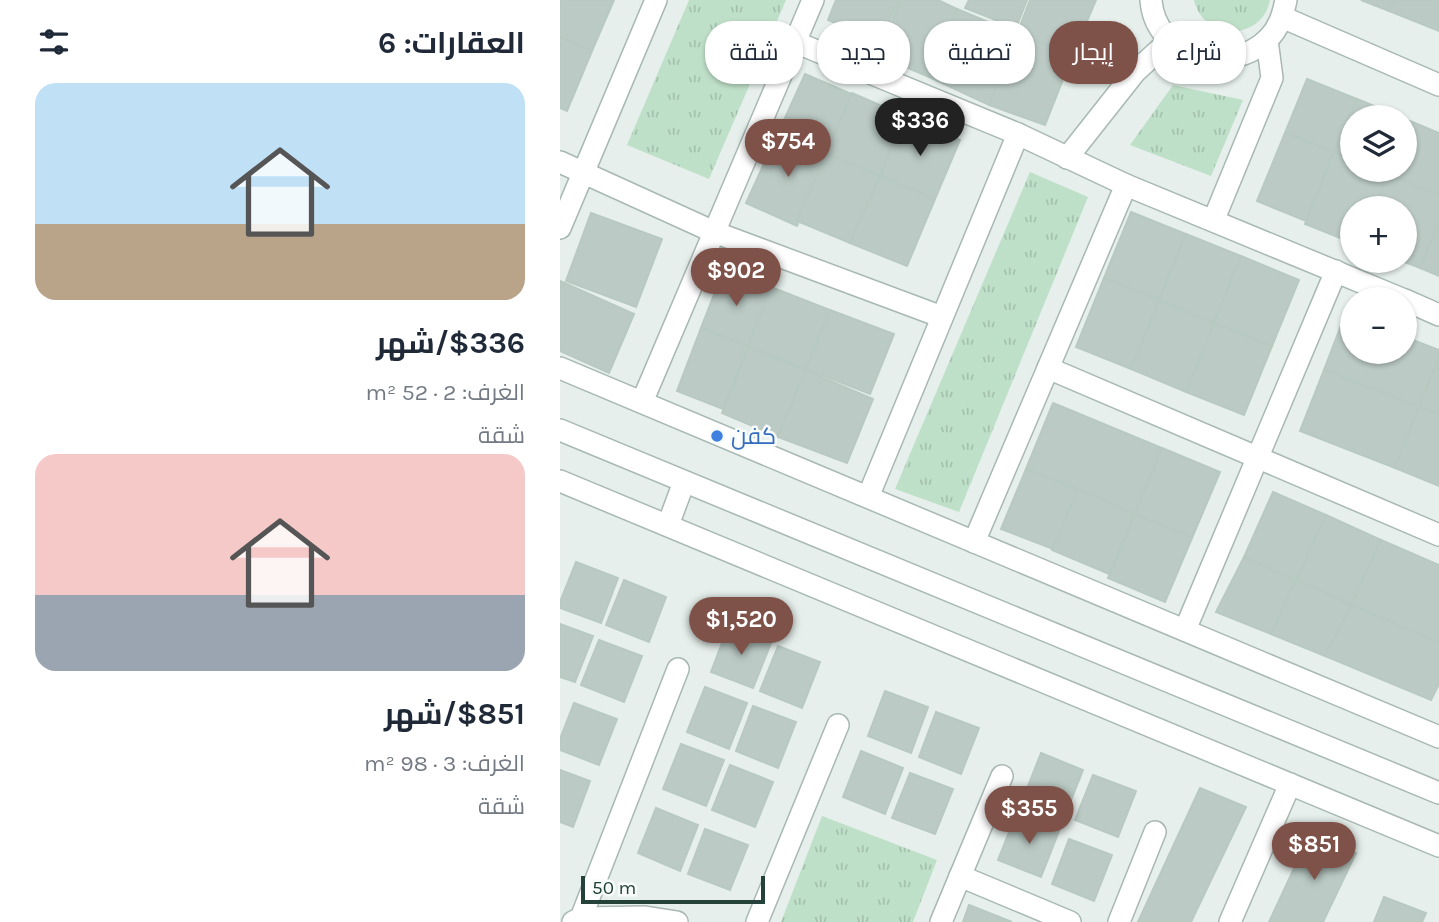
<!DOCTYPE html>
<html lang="ar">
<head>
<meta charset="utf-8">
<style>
	:root { --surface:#fff; --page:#f2f2f3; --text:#1f2937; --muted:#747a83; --accent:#7f5249 }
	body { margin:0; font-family:Karla,Cairo,sans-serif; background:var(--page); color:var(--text); direction:rtl; height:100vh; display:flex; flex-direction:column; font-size:26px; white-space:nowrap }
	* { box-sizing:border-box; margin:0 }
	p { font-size:23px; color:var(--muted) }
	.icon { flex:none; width:38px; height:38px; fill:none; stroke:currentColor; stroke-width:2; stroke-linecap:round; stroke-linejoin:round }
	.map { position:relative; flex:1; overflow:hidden; direction:ltr }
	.side { display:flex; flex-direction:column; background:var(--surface); width:560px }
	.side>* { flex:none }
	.guide { position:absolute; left:21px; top:21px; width:665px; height:63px; direction:rtl; display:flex; gap:14px }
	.fabs { position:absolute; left:780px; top:105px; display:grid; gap:14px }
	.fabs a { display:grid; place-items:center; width:77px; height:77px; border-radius:50%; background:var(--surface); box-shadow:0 2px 5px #0004; font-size:35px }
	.scale { position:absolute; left:21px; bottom:18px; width:184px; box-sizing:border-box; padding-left:7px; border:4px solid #24423a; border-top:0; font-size:19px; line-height:24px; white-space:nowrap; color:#24423a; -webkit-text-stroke:5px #f7fbf9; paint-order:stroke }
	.price { position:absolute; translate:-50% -60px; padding:0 16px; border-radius:24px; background:var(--accent); color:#fff; font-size:23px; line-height:46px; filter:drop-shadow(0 2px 4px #0008) }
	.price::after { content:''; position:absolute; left:50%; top:42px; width:21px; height:16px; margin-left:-10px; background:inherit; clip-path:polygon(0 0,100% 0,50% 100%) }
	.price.active { background:#222; color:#fff }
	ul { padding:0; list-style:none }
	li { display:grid; align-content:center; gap:14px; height:371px; padding:0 35px }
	li span { display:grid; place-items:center; height:217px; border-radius:21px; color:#555 }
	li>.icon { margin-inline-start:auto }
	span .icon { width:126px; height:126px; fill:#fffc; stroke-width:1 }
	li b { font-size:30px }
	h2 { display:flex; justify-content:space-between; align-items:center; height:84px; padding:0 35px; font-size:30px }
	.tag { padding:0 24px; border-radius:28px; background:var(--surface); box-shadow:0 2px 5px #0004; font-size:24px; line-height:63px }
	.tag.active { background:var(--accent); color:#fff }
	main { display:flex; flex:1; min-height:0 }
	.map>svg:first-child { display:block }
</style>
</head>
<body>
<main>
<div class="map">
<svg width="879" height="922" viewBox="0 0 879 922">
	<defs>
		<pattern id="grass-tufts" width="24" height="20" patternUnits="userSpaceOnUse" patternTransform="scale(1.75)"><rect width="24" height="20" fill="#bfe0c8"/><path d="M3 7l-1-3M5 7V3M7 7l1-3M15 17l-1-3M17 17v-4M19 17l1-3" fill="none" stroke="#a4c1ad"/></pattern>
	</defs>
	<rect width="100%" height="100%" fill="#e6efeb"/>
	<g fill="url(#grass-tufts)">
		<path d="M129,0H226L149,179L67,145Z"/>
		<path d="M634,0H710C702,42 643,41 634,0Z"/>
		<path d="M613,85L683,100L651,176L570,145Z"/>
		<path d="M470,172L528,197L399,512L335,489Z"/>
		<path d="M262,816L377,860L353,922H221Z"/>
	</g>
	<g fill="#bbcac4" stroke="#b8c9c2" stroke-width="2">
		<path d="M0,0H54L32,51L0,37Z"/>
		<path d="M276,0H339L320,42L268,20Z"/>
		<path d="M341,0H378L397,9L369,77L317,55Z"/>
		<path d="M409,0H467L456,28L405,8Z"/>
		<path d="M470,0H536L513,54L457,34Z"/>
		<path d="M801,0H834L829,11Z"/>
		<path d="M834,0H879V31L829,11Z"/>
		<path d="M397,9L457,34L429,105L369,77Z"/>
		<path d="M457,34L513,54L485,125L429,105Z"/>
		<path d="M0,37L32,51L7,111L0,108Z"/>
		<path d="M245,74L296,96L269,154L219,131Z"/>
		<path d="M747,79L797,99L774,152L725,133Z"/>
		<path d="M292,93L345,116L320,176L266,154Z"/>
		<path d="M797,99L841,117H793V160L774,152Z"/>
		<path d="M345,116L400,140L375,199L320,176Z"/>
		<path d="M850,121L879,133V195L828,174L830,170H845V132Z"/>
		<path d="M219,131L269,154L237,226L186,203Z"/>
		<path d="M725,133L774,152L746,221L697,201Z"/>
		<path d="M774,152L793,160V170H817L828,174L815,208H793V243L745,224Z"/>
		<path d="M266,154L320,176L290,243L237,221Z"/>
		<path d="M828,174L879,195V223L860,268L842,261H845V208H815Z"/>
		<path d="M320,176L375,199L347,266L290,243Z"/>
		<path d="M571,212L626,234L599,300L544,278Z"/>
		<path d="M31,213L102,239L76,307L6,281Z"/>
		<path d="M879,223V276L860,268Z"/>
		<path d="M626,234L681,256L654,323L599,300Z"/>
		<path d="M681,256L739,280L712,346L654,323Z"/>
		<path d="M164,269L211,287L188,346L141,328Z"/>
		<path d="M544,278L599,300L571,369L516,347Z"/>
		<path d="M0,281L74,314L49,373L0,351Z"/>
		<path d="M211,287L270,310L246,369L188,346Z"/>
		<path d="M599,300L654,323L626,392L571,369Z"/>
		<path d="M270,310L334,334L310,394L246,369Z"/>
		<path d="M785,315L793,318V352H845V337L879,350V357L859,407L764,370Z"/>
		<path d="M654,323L712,346L684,415L626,392Z"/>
		<path d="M141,328L188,346L163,409L117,391Z"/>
		<path d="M189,348L245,370L218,437L162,413Z"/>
		<path d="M879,357V414L859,407Z"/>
		<path d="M245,370L313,399L287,463L218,437Z"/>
		<path d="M764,370L859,407L835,468L740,431Z"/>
		<path d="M493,403L602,448L575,514L466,469Z"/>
		<path d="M859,407L879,414V486L835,468Z"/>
		<path d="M602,448L660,472L632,538L575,514Z"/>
		<path d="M466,469L518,489L493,549L441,529Z"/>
		<path d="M518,489L575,514L549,574L492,550Z"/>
		<path d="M713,492L766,515L736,580L684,557Z"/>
		<path d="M575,514L632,538L605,602L548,578Z"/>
		<path d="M766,515L821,540L791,605L736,580Z"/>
		<path d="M821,540L879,565V642L791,605Z"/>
		<path d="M684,557L736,580L711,634L656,612Z"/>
		<path d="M16,562L58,578L41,623L0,608V602Z"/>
		<path d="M64,580L106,597L89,642L46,625Z"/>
		<path d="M736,580L791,605L765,656L711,634Z"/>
		<path d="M791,605L879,642V684L871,700L765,656Z"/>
		<path d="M0,624L33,636L15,682L0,677Z"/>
		<path d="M168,627L211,643L193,688L151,672Z"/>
		<path d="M39,640L82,656L64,702L21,685Z"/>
		<path d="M218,646L260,662L242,708L200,691Z"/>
		<path d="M145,687L187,703L169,749L127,732Z"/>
		<path d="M325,691L368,707L351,753L308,736Z"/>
		<path d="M14,703L57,719L39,765L0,750V739Z"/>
		<path d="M193,706L236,722L218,768L176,751Z"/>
		<path d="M376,712L419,728L401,774L359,757Z"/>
		<path d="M121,744L164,760L146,806L103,789Z"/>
		<path d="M301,751L343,768L325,814L283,797Z"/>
		<path d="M481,753L523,770L505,815L463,799Z"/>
		<path d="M170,765L213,782L195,827L152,810Z"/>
		<path d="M0,770L30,781L13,827L0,822Z"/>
		<path d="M350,773L393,789L375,834L332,818Z"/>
		<path d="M533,775L576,791L558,837L515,820Z"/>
		<path d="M640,788L686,807L631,922H578Z"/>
		<path d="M96,808L138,825L120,871L78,853Z"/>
		<path d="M456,815L499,831L481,877L438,860Z"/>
		<path d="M145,829L188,845L170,890L128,874Z"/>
		<path d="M750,834L796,853L763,922H709Z"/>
		<path d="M509,839L552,855L534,901L492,884Z"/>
		<path d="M824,897L866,913L862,922H814Z"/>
		<path d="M409,905L452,922H403Z"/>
	</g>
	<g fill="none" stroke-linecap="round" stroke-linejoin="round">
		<defs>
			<g id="minor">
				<path d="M591,0C595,57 669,77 708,39C719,28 723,15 726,0"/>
				<path d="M722,17L879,85"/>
				<path d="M235,42L458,134L566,185L842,299"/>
				<path d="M507,158L575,72L610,40"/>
				<path d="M0,162L154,232L382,317"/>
				<path d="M654,219L712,78L707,40"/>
				<path d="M0,228L96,0"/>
				<path d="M845,300L879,315"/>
				<path d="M0,368L879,737"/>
				<path d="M488,368L879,535"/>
				<path d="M82,402L253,0"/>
				<path d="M308,497L458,134"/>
				<path d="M414,542L566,185"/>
				<path d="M625,630L776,271"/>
				<path d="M400,876L510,922"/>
				<path d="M21,918L118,669"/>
				<path d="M13,922L21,918L85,917L117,922"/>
				<path d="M197,922L278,725"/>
				<path d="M381,922L442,776"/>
				<path d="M559,922L595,832"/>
				<path d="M670,922L730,784"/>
			</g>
			<g id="tertiary">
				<path d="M0,430L879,793"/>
				<path d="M0,481L879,846"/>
				<path d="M108,525L124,482"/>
			</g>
		</defs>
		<use href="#minor" stroke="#a8b8b2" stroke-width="24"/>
		<use href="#tertiary" stroke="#a8b8b2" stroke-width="24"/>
		<use href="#minor" stroke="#fff" stroke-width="21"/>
		<use href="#tertiary" stroke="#fff" stroke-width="21"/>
	</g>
	<circle fill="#3f7fe0" stroke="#f7fbf9" stroke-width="2.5" cx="157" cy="436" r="7"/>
	<g text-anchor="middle" stroke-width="5" stroke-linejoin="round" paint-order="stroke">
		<g font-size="23" fill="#366cbe" stroke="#f7fbf9" text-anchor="start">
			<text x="171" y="444">كفن</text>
		</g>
	</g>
</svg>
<div class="fabs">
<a><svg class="icon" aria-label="layers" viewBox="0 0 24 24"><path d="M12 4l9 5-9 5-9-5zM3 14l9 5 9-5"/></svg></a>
<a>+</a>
<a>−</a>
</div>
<div class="scale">50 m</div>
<b class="price active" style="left:360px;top:158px">$336</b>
<b class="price" style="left:228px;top:179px">$754</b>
<b class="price" style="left:176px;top:308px">$902</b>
<b class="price" style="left:181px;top:657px">$1,520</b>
<b class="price" style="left:469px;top:846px">$355</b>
<b class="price" style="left:754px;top:882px">$851</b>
<div class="guide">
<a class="tag">شراء</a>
<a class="tag active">إيجار</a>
<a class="tag">تصفية</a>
<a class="tag">جديد</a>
<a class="tag">شقة</a>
</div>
</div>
<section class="side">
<h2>العقارات: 6<svg class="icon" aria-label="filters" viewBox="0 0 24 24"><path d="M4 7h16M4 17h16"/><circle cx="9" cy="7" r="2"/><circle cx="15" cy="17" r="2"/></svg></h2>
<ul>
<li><span style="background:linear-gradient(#bfe0f5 65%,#b9a48a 0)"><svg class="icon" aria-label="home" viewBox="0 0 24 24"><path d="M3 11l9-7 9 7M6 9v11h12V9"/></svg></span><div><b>$336/شهر</b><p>الغرف: 2 · 52 m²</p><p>شقة</p></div></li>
<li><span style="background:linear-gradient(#f6c9c9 65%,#9aa5b1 0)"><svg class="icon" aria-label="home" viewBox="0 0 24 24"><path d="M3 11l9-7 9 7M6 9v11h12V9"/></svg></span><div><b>$851/شهر</b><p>الغرف: 3 · 98 m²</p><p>شقة</p></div></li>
</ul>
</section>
</main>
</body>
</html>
